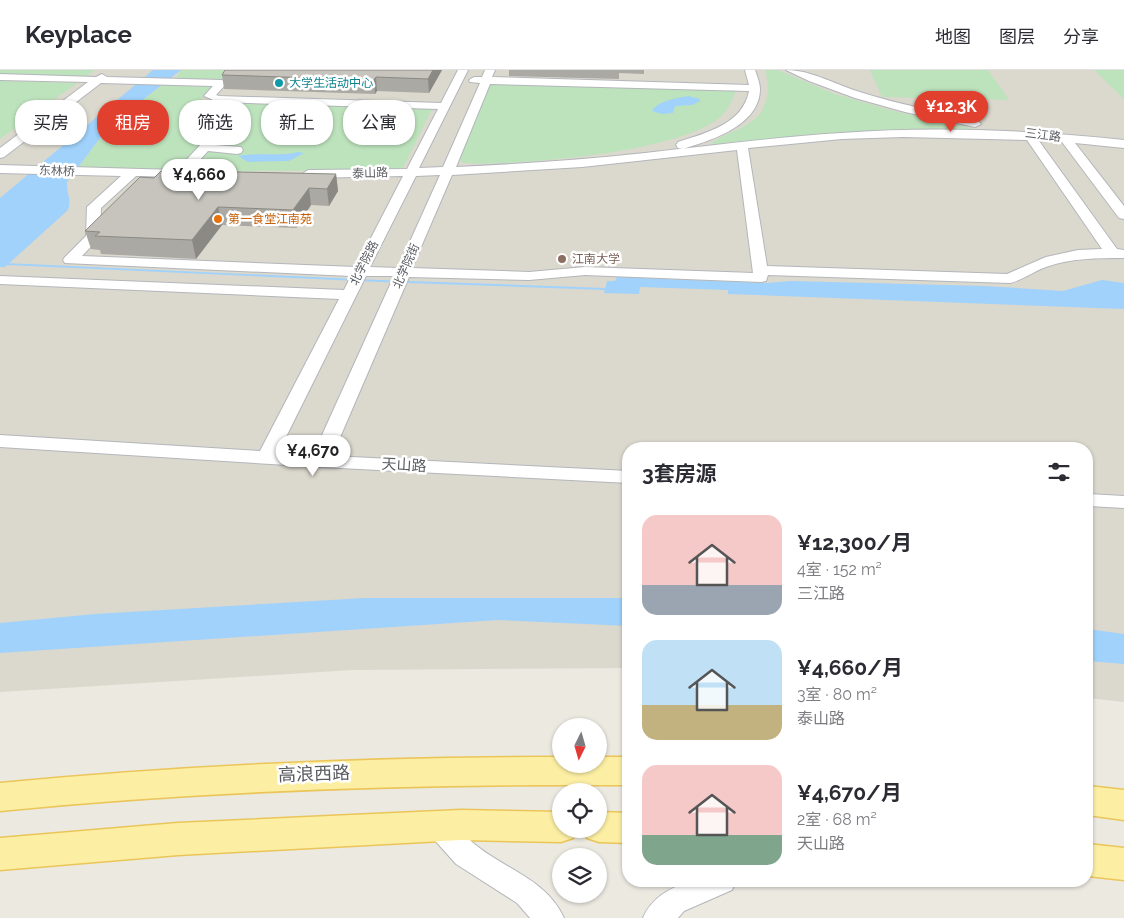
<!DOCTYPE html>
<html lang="zh">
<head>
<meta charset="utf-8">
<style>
	:root { --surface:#fff; --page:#f7f7f7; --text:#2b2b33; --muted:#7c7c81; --line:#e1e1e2; --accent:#e2402f }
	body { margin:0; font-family:Raleway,"Noto Sans SC",sans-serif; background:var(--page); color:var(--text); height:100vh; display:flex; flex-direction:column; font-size:19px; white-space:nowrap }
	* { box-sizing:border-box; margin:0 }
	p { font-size:16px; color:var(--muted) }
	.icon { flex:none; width:28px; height:28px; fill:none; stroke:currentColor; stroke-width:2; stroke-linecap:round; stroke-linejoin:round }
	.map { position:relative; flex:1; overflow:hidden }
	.panel { position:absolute; left:622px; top:372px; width:471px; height:445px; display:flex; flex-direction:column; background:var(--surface); border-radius:20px; box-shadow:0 1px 4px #0004 }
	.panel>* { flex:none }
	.banner { position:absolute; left:15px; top:30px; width:475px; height:45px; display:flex; gap:10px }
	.needle { width:32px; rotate:185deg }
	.buttons { position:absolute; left:552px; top:648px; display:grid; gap:10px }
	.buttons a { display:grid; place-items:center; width:55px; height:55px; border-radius:50%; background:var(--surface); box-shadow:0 1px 4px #0004; font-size:25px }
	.price { position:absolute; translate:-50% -42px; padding:0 11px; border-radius:18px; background:#fff; color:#222; font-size:16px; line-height:32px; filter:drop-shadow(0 1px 2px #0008) }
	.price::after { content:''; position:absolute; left:50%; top:30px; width:15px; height:11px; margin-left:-8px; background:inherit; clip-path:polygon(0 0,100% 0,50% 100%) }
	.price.selected { background:var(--accent); color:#fff }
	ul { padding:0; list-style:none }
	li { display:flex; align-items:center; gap:15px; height:125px; padding:0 20px }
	li span { display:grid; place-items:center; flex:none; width:140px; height:100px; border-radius:15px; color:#555 }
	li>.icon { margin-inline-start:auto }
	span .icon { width:60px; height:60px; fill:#fffc; stroke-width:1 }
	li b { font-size:21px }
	h2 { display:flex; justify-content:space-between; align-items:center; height:60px; padding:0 20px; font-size:21px }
	.pill { padding:0 18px; border-radius:20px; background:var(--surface); box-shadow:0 1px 4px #0004; font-size:18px; line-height:45px }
	.pill.selected { background:var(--accent); color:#fff }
	header { display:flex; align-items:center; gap:30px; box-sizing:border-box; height:70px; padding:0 25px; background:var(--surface); border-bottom:1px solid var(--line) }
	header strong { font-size:24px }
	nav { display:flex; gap:28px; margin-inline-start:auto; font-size:18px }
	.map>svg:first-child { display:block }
</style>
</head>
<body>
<header>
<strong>Keyplace</strong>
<nav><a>地图</a><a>图层</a><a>分享</a></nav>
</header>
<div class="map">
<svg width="1124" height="848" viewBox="0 0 1124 848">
	<rect width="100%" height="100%" fill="#ebe9e0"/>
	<path fill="#dbd8ce" d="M0,0H1124V632L1088,628V379H629V598L352,600L0,622Z"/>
	<g fill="#bde3bd">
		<path d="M0,0H95L86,6L0,4Z"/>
		<path d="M181,0H259L232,11L175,9Z"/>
		<path d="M766,0H778L832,23L890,40L974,59L849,62L717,75L711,73C736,56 765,57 768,20C768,13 766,7 766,0Z"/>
		<path d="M870,0H988L1009,30L882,27Z"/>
		<path d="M1094,0H1124V29Z"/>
		<path d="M0,11L77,13L0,69Z"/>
		<path d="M493,13L736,19C733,30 728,41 719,48C676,83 517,96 462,93L460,89L461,82L488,15Z"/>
		<path d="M163,15L212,17L202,27L203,30L208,31L433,37L402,100L75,102L109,56L120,45Z"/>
	</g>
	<g fill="#a0d2fb">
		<path d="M153,0H181L109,56L67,112C66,123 72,128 68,140L5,197H0V128Z"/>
		<path d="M688,26L700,29V31L692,35L675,36L673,43L662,44L652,41C657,31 677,28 688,26Z"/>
		<path d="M298,82L304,83L289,91L248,92L238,86C258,82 279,87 298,82Z"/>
		<path d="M617,207L767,213L791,211L985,216L1063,221L1102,210L1124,213V239L728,224V220L640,217L639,224L604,223L607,211H615Z"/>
		<path d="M365,528H629V556L498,550L0,583V553L95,544Z"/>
		<path d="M1088,559L1124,564V594L1088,591Z"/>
	</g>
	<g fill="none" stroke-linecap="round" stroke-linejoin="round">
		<path fill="#a0d2fb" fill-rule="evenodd" d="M5,193L380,210L605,218L607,219L605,220L380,212L7,195L5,194Z"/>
		<defs>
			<g id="minor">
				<path d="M458,0H468L419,98L443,97L480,13L470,12L469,10L474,7H482L485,0H495L492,7L749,15L745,0H755C757,6 760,13 760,19C760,55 711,71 682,79L678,78L676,75L678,72C706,63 743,54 749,21L490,14L456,97C519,94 582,90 645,83C710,76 775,67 841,63C935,56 1031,60 1124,70V78L1075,73L1124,136V149L1119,148L1062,72L1039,71L1117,179L1124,180V188C1097,188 1071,188 1046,197C1034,201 1023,210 1010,213L768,205L766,211L761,212L585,205L529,210L409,207L332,386L629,401V413L320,397L0,377V365L260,381L339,229L0,214V206L344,220L351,206L65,193L63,190L65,187L86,166L87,137L121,106L0,103V95L177,100L201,74L241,77L243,80L241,83L237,84L208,81L189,102L190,104L188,107L136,106L101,138L100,167L82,186L356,197L403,106L308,108L302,104L308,100L407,99L438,39L218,32L204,26L213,16L101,13L4,87L0,88V78L88,12L0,10V4L96,7L102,4L107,7L222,10L227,13L216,25L219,26L441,33ZM903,67L1027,70L1102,179L1078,180L1046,187L1007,204L767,196L748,78L842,69ZM737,80L753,203L585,197L529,202L412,198L452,105L582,97ZM440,105L398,198L370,197L416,106ZM366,206H394L313,385L278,383Z"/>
				<path d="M786,0C812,0 838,16 863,23C901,35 940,42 979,52L981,54L975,57L905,42L855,28L809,11Z"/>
				<path d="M1088,424L1124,426V438L1088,436Z"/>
				<path d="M440,744C457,750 463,766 477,776C507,800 547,810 564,848H530L517,833L456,794L430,765L426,756L430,747Z"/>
				<path d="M688,811H736L732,820L684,841L678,848H643C652,827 668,820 688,811Z"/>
			</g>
			<g id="major">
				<path d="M561,687V694H599V687H629V715C418,714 209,720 0,741V713C187,695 374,687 561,687Z"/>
				<path d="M1088,716L1124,720V750L1088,745Z"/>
				<path d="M461,740L561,742V759H578L573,768L561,772L461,770L178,785L0,800V768L178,753Z"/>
				<path d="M599,742L629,743V773L599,772L587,768L582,759H599Z"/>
				<path d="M1088,774L1124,778V810L1088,806Z"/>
			</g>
		</defs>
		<use href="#minor" stroke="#b3b6ba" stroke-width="2"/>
		<use href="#major" stroke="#ebc559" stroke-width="3"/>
		<use href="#minor" fill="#fff" fill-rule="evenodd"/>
		<use href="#major" fill="#fcefa4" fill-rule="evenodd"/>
	</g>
	<g fill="#aaa9a3">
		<path d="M442,0L429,23L377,21L375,24L224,19L222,5Z"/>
		<path d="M509,0H644V4L619,3V9L509,6Z"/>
		<path d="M235,104H336L338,121L329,136L311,135L296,158L222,155L196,189L101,184L100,180L91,179L85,161L154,108Z"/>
	</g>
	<g fill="#8b8984">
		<path d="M433,0H442L429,23L428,9Z"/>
		<path d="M376,7L377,21L375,24L374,10Z"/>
		<path d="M336,104L338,121L329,136L327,119Z"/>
		<path d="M309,118L311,135L296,158L293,140Z"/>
		<path d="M218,137L222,155L196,189L192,170Z"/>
	</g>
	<g fill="#c6c4bd" stroke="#8b8984">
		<path d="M225,0H433L428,9L376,7L374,10L222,5Z"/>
		<path d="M161,101L235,104L237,102L336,104L327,119L309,118L293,140L218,137L192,170L95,166L100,162L85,161L140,107L154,108Z"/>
	</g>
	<circle fill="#0f9aa8" stroke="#fff" stroke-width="2" cx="279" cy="13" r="5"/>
	<circle fill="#e8710a" stroke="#fff" stroke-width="2" cx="218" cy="149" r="5"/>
	<circle fill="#8d6e63" stroke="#fff" stroke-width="2" cx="562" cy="189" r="5"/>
	<g text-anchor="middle" stroke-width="5" stroke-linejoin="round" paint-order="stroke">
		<g font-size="12" fill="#0d838f" stroke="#fff" text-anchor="start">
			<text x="289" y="17">大学生活动中心</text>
		</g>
		<g font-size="12" fill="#595c60" stroke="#fff">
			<text transform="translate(1043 65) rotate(7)" y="4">三江路</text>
			<text transform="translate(57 101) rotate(2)" y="4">东林桥</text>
			<text transform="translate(370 103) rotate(-2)" y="4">泰山路</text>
			<text transform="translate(364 193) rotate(-63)" y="4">北学院路</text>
			<text transform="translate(406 196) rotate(-66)" y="4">北学院街</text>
		</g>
		<g font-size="12" fill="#c56008" stroke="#fff" text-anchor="start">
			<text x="228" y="153">第一食堂江南苑</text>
		</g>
		<g font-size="12" fill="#785e54" stroke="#fff" text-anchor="start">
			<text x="572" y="193">江南大学</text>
		</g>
		<g font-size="15" fill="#595c60" stroke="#fff">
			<text transform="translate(404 395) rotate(3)" y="5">天山路</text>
		</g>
		<g font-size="18" fill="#595c60" stroke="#fff">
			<text transform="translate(314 704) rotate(-2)" y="6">高浪西路</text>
		</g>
	</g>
</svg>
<div class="buttons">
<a><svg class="needle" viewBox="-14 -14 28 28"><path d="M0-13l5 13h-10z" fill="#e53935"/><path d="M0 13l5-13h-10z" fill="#7c7c81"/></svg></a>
<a><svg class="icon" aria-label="locate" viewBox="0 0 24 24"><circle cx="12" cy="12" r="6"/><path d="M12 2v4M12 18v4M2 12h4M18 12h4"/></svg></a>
<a><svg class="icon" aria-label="layers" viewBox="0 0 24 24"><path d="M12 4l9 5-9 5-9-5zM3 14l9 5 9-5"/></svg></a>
</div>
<b class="price selected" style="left:951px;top:63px">¥12.3K</b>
<b class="price" style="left:199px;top:131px">¥4,660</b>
<b class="price" style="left:313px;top:407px">¥4,670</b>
<div class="banner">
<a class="pill">买房</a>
<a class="pill selected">租房</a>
<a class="pill">筛选</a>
<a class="pill">新上</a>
<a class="pill">公寓</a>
</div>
<section class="panel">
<h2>3套房源<svg class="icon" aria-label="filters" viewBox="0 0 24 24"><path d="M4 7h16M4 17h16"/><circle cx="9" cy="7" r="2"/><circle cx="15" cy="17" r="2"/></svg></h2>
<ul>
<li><span style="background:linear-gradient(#f6c9c9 70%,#9aa5b1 0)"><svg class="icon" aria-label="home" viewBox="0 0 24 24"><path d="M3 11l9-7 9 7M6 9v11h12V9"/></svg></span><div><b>¥12,300/月</b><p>4室 · 152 m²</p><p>三江路</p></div></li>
<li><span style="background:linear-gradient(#bfe0f5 65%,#c2b280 0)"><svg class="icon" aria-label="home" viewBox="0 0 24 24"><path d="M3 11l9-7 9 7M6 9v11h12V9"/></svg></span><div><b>¥4,660/月</b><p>3室 · 80 m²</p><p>泰山路</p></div></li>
<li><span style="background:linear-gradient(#f6c9c9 70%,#7fa58c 0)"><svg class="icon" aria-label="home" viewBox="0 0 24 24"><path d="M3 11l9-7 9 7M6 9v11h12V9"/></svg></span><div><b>¥4,670/月</b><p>2室 · 68 m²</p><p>天山路</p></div></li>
</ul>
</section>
</div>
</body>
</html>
